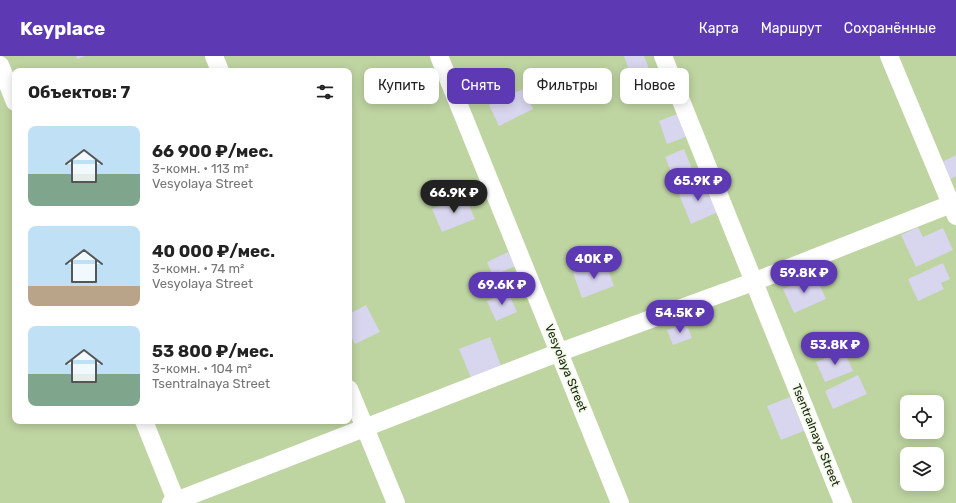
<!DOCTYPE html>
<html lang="ru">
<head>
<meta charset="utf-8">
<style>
	:root { --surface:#fff; --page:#f6f6f6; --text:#222; --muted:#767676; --accent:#5d3ab3 }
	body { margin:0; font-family:Rubik,sans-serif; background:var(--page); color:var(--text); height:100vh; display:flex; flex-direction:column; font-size:15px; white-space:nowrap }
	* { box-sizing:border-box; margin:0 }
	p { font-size:13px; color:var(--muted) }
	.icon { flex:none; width:22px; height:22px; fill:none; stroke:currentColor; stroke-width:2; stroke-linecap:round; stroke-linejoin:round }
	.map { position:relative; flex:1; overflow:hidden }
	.drawer { position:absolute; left:12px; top:12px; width:340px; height:356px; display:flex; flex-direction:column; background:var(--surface); border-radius:8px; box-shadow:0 2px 10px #0003 }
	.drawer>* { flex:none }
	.top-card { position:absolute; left:364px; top:12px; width:380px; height:36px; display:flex; gap:8px }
	.fabs { position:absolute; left:900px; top:339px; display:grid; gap:8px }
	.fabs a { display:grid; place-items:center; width:44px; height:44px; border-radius:8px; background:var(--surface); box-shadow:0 2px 10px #0003; font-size:20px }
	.price { position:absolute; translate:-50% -34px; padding:0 9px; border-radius:14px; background:var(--accent); color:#fff; font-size:13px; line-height:26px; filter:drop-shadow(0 1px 2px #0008) }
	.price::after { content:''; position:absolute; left:50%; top:24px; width:12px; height:9px; margin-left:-6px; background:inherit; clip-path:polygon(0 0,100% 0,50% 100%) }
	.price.on { background:#222; color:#fff }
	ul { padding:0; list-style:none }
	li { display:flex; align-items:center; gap:12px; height:100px; padding:0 16px }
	li span { display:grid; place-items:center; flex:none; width:112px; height:80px; border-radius:8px; color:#555 }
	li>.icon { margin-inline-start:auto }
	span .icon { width:48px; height:48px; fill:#fffc; stroke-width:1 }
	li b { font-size:17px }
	h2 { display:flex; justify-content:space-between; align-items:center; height:48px; padding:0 16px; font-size:17px }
	.pill { padding:0 14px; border-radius:8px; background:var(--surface); box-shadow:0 2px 10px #0003; font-size:14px; line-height:36px }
	.pill.on { background:var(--accent); color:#fff }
	header { display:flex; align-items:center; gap:24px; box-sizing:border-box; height:56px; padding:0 20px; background:var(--accent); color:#fff }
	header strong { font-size:19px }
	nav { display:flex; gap:22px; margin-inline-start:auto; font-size:14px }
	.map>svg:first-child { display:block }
</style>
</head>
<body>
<header>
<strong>Keyplace</strong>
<nav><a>Карта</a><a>Маршрут</a><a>Сохранённые</a></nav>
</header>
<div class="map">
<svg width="956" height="447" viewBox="0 0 956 447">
	<rect width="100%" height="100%" fill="#f0fbe3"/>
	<path fill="#bed4a1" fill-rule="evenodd" d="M0,0H956V447H0ZM15,15H349V365H15ZM907,346H937V376H907ZM907,398H937V428H907Z"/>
	<g fill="#d8d5ee">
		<path d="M76,0H85L77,3Z"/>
		<path d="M624,0H644L651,18L633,25Z"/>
		<path d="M523,33L533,53L499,70L489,49Z"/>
		<path d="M680,57L688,80L667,88L659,65Z"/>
		<path d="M684,93L696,123L677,131L665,101Z"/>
		<path d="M956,99V120L949,124L940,107Z"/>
		<path d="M704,125L718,156L691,168L678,136Z"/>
		<path d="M465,140L475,163L442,176L432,153Z"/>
		<path d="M918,171L923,181L943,172L953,194L916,211L901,179Z"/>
		<path d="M508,196L515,210L493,220L487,206Z"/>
		<path d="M605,205L614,230L582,242L573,217Z"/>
		<path d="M943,207L950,223L941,227L944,233L918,245L908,223Z"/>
		<path d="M815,219L826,243L794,257L783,233Z"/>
		<path d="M508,236L517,256L496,265L487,245Z"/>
		<path d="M366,249L380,276L355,288L349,277V258Z"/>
		<path d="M686,267L692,282L673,289L667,274Z"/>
		<path d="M490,281L502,312L472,324L459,293Z"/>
		<path d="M844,294L853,315L825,326L816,306Z"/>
		<path d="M858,319L867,338L833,353L825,335Z"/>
		<path d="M790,341L804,375L781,384L767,350Z"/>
	</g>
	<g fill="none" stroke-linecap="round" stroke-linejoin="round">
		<g stroke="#fff" stroke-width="18">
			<path d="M214,0L220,15"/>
			<path d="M439,0L620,447"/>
			<path d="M663,0L843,447"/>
			<path d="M889,0L956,160"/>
			<path d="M0,9L15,46"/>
			<path d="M349,333L396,447"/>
			<path d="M144,365L177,447"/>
			<path d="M171,447L560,296L753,226L956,146"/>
		</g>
	</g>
	<g text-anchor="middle" stroke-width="3" stroke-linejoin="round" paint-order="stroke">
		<g font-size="12" fill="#181b13" stroke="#f0fbe3">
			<text transform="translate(566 312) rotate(68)" y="4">Vesyolaya Street</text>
			<text transform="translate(816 379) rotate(68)" y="4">Tsentralnaya Street</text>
		</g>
	</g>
</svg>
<div class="fabs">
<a><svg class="icon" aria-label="locate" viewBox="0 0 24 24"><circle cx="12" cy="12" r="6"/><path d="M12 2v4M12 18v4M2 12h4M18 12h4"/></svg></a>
<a><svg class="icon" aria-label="layers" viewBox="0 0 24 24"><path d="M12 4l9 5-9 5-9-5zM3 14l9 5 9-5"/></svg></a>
</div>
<b class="price" style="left:698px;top:146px">65.9K ₽</b>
<b class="price on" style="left:454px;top:158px">66.9K ₽</b>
<b class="price" style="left:594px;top:224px">40K ₽</b>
<b class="price" style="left:804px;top:238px">59.8K ₽</b>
<b class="price" style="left:502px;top:250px">69.6K ₽</b>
<b class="price" style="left:680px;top:278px">54.5K ₽</b>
<b class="price" style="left:835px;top:310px">53.8K ₽</b>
<div class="top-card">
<a class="pill">Купить</a>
<a class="pill on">Снять</a>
<a class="pill">Фильтры</a>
<a class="pill">Новое</a>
</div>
<section class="drawer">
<h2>Объектов: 7<svg class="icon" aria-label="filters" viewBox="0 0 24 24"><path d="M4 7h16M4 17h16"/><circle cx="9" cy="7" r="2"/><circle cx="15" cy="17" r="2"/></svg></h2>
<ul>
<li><span style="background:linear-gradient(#bfe0f5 60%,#7fa58c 0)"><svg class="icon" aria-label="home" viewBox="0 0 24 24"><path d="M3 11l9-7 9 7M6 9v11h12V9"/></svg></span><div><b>66 900 ₽/мес.</b><p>3-комн. · 113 m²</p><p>Vesyolaya Street</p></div></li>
<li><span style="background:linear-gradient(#bfe0f5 75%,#b9a48a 0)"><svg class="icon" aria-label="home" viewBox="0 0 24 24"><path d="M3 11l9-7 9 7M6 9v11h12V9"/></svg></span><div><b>40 000 ₽/мес.</b><p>3-комн. · 74 m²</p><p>Vesyolaya Street</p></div></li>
<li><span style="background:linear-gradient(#bfe0f5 60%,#7fa58c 0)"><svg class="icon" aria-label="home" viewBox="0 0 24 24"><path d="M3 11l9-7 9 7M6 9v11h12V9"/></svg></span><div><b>53 800 ₽/мес.</b><p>3-комн. · 104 m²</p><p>Tsentralnaya Street</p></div></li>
</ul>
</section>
</div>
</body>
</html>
